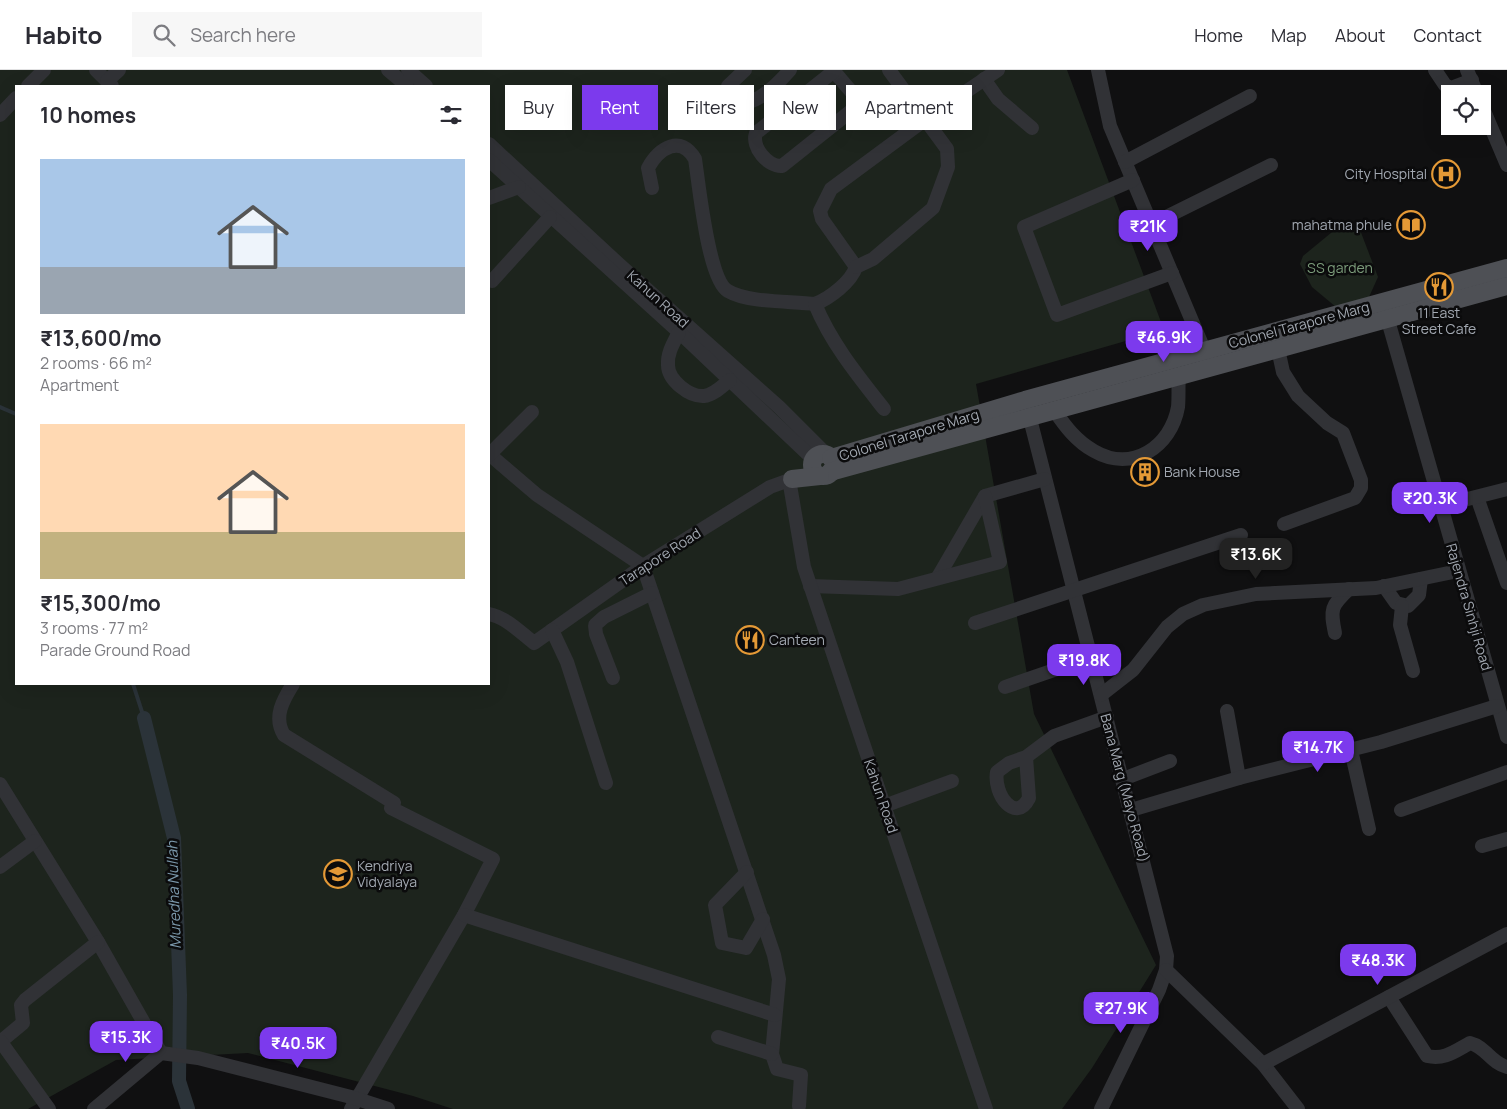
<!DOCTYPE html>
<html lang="en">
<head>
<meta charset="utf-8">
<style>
	:root { --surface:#fff; --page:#f7f7f7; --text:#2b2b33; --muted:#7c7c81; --line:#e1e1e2; --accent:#7c3aed }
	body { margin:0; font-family:Manrope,sans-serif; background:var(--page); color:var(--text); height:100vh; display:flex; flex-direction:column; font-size:19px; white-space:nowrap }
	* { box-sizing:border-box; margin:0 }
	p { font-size:16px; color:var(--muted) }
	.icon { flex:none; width:28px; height:28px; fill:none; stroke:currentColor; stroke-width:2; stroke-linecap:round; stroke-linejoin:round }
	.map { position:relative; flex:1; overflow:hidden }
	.panel { position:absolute; left:15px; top:15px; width:475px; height:600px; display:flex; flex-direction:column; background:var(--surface); border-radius:0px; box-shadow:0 5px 20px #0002 }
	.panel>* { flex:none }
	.hud { position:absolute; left:505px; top:15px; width:475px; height:45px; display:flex; gap:10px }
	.buttons { position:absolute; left:1441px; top:15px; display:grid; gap:10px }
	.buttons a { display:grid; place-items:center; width:50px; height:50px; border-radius:0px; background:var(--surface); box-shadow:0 5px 20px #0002; font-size:25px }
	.price { position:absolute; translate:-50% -42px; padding:0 11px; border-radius:10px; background:var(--accent); color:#fff; font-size:16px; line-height:32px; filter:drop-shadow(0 1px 2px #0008) }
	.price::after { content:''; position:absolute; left:50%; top:30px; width:15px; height:11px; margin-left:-8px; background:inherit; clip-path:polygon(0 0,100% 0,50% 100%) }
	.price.active { background:#222; color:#fff }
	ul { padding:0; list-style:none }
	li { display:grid; align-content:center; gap:10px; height:265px; padding:0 25px }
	li span { display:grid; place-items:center; height:155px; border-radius:0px; color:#555 }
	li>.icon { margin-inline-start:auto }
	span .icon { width:90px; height:90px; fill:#fffc; stroke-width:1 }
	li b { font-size:21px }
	h2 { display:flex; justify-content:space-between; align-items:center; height:60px; padding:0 25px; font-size:21px }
	.pill { padding:0 18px; border-radius:0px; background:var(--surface); box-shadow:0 5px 20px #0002; font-size:18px; line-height:45px }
	.pill.active { background:var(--accent); color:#fff }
	header { display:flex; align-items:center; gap:30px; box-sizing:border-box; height:70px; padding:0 25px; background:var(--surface); border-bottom:1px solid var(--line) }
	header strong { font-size:24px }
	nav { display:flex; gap:28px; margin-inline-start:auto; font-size:18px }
	.search { width:350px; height:45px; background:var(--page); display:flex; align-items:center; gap:12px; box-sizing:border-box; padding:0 18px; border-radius:0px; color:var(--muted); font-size:19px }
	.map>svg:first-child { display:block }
</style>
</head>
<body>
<header>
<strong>Habito</strong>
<div class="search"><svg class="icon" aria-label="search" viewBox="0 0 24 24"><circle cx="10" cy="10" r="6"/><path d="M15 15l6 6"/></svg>Search here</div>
<nav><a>Home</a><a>Map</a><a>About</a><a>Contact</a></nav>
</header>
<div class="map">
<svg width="1507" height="1039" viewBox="0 0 1507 1039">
	<rect width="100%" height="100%" fill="#101011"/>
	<g fill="#1d241d" fill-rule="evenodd">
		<path d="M0,0H1067L1164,260L976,314L1034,644L1156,895L1092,998L1062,1039H453L413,1026L248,983L116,990L28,1039H0ZM16,16H489V614H16Z"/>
		<path d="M1337,158L1360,160L1378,207L1369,227L1336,237L1312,217L1300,194L1303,186Z"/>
	</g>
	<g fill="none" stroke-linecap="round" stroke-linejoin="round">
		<g stroke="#2b3339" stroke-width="4">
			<path d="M0,337L16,344"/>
			<path d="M133,614L144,648"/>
		</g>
		<path stroke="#2b3339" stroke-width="14" d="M144,648L174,768L180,925L179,1011L188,1039"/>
		<g stroke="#313236" stroke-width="14">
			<path d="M96,0L112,16"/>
			<path d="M388,0L407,16"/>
			<path d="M408,0L426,16"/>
			<path d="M745,0L728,16L727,25L737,34C757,35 777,15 790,0"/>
			<path d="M833,0C863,36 876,54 926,48"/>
			<path d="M1098,0L1110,56L1208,289"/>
			<path d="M1435,0L1445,15L1451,18L1472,10"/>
			<path d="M1467,0L1477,24"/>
			<path d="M834,1L756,63C751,77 768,97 782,96L861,33"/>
			<path d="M984,9L998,29L1032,58"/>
			<path d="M107,11L119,0"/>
			<path d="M28,16L44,0"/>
			<path d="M1482,36L1507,95"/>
			<path d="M0,45L16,28"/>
			<path d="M489,74L623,198L779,337L826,384"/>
			<path d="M489,90L679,262L813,389"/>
			<path d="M1125,92L1250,26"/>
			<path d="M1133,110L1024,157L1057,245L1172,203"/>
			<path d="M652,118L648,98C659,78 681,64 695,89C699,114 708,210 728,221C748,233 791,231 815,234C830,228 851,212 856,197L822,149L820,141L831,119L927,48L998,0"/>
			<path d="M489,128L519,117"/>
			<path d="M1152,154L1271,95"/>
			<path d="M856,197L873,189L933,138L948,97L947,79L889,0"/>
			<path d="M492,211L550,147"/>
			<path d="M815,234C831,273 858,306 884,339"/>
			<path d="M1385,240L1507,667"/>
			<path d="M679,262C674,272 667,283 668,295C668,310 689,327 704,326C714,325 723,315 730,310"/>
			<path d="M1278,279L1283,302L1298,326L1327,353L1343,363L1361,410V418L1355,428L1284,454"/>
			<path d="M1027,337L1167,886L1166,900L1159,920L1101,1039"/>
			<path d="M1054,340C1065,356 1076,371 1094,381C1132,403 1171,377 1178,337C1179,327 1178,316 1179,306"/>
			<path d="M489,384L537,425L643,496L774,885L779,909L772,984L777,999L801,1005L799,1036"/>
			<path d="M489,385L532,342"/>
			<path d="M1477,427L1507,513"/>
			<path d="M1440,436L1507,419"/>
			<path d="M938,507L985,426L1045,409"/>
			<path d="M810,516L898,519L1000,492L985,426"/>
			<path d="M1384,516L1396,533L1408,536L1419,525L1421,509"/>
			<path d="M1402,536L1400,555L1413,601"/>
			<path d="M489,544C507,548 520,562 534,573L643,496L770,417L792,409L790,415L804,497L986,1039"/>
			<path d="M975,553L1241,465"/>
			<path d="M552,560L567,592L606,713"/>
			<path d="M1335,563C1330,539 1331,536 1349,519"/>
			<path d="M613,608L596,564L595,555L604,547L652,523"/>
			<path d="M293,614C283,630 273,647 284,665L394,733L391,738L493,789L464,845L351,1039"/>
			<path d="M1005,617L1092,587"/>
			<path d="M1101,625L1133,600L1167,557L1183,544L1203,535L1256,524L1376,518L1458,501"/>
			<path d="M1227,641L1239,708"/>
			<path d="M1351,680L1369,759"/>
			<path d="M1026,687L1029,728C1016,754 993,725 997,702L1009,693L1026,687L1054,666L1107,647"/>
			<path d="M1123,709L1170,691"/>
			<path d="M0,714L98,872L161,983"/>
			<path d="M884,736L952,711"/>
			<path d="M1131,740L1239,708L1381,672L1497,636"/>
			<path d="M1401,740L1507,702"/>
			<path d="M1482,776L1507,769"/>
			<path d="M0,797L35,771"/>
			<path d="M747,802L715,835L722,873L746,878L763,849"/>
			<path d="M464,845L775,945"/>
			<path d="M1166,900L1263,994L1298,1039"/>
			<path d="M1389,927L1427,986C1445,990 1455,981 1470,973C1486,977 1491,993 1507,997"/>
			<path d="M718,967L772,984"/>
			<path d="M0,972L23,953L21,935L25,930L98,872"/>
			<path d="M1,972L49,1039"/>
			<path d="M1263,994L1507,864"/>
			<path d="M94,1039L161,983L198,988L351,1027L388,1039"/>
		</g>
		<g stroke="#4e5055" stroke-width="18">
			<circle cx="823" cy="395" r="11"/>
			<path d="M831,388L1025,330L1507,198"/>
			<path d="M830,402L1507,216"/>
			<path d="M792,409L820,406"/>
		</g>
	</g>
	<defs>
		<symbol id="hospital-ring" viewBox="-11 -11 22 22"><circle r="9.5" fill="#0b0b0c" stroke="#e49936" stroke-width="1.5"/><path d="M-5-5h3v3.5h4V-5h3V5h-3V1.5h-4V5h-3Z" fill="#e49936"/></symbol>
		<symbol id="library-ring" viewBox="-11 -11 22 22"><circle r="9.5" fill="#0b0b0c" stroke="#e49936" stroke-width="1.5"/><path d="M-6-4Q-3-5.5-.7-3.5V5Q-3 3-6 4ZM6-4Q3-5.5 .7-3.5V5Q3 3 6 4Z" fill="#e49936"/></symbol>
		<symbol id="restaurant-ring" viewBox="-11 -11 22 22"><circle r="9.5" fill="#0b0b0c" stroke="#e49936" stroke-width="1.5"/><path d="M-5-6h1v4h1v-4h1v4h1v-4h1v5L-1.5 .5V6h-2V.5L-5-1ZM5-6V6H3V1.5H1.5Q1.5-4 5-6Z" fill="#e49936"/></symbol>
		<symbol id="building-ring" viewBox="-11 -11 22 22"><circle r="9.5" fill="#0b0b0c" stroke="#e49936" stroke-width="1.5"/><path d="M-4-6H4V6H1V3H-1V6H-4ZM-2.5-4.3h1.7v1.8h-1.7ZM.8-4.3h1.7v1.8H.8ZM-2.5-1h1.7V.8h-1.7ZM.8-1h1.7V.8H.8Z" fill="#e49936"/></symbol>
		<symbol id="school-ring" viewBox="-11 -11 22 22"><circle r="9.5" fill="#0b0b0c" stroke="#e49936" stroke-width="1.5"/><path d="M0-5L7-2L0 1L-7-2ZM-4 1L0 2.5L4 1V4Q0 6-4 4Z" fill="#e49936"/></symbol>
	</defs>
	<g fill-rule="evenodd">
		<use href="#hospital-ring" x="1430" y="88" width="32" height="32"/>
		<use href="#library-ring" x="1395" y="139" width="32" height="32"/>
		<use href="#restaurant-ring" x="1423" y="201" width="32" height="32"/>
		<use href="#building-ring" x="1129" y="386" width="32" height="32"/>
		<use href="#restaurant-ring" x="734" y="554" width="32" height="32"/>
		<use href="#school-ring" x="322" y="788" width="32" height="32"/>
	</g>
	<g text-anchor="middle" stroke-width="5" stroke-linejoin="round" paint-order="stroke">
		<g font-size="14" fill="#a2a8b1" stroke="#0b0b0c" text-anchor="start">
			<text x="1427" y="109" text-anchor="end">City Hospital</text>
			<text x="1392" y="160" text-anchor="end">mahatma phule</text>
			<text x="1439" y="248" text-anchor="middle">11 East<tspan x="1439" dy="16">Street Cafe</tspan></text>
			<text x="1164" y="407">Bank House</text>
			<text x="769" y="575">Canteen</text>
			<text x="357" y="801">Kendriya<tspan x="357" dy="16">Vidyalaya</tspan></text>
		</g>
		<g font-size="14" fill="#7b9b7a" stroke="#0b0b0c">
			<text x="1340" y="203">SS garden</text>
		</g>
		<g font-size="14" fill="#a2a8b1" stroke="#0b0b0c">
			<text transform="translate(658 229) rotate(42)" y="5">Kahun Road</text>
			<text transform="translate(1299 255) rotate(-15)" y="5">Colonel Tarapore Marg</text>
			<text transform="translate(909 365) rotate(-17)" y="5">Colonel Tarapore Marg</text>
			<text transform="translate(660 487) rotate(-33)" y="5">Tarapore Road</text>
			<text transform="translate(1469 537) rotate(74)" y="5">Rajendra Sinhji Road</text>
			<text transform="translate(1125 718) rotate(75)" y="5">Bana Marg (Mayo Road)</text>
			<text transform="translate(881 726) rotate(71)" y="5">Kahun Road</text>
		</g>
		<g font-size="15" font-style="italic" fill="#7b98ab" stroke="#0b0b0c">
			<text transform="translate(174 825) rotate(-92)" y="5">Muredha Nullah</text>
		</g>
	</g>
</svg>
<div class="buttons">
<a><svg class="icon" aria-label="locate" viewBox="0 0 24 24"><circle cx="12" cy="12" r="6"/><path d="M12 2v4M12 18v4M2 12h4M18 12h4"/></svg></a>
</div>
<b class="price" style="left:1148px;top:182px">₹21K</b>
<b class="price" style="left:1164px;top:293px">₹46.9K</b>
<b class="price" style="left:1430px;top:454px">₹20.3K</b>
<b class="price active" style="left:1256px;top:510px">₹13.6K</b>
<b class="price" style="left:1084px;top:616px">₹19.8K</b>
<b class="price" style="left:1318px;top:703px">₹14.7K</b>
<b class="price" style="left:1378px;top:916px">₹48.3K</b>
<b class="price" style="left:1121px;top:964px">₹27.9K</b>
<b class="price" style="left:126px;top:993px">₹15.3K</b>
<b class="price" style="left:298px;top:999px">₹40.5K</b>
<div class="hud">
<a class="pill">Buy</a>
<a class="pill active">Rent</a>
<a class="pill">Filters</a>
<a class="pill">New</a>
<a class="pill">Apartment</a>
</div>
<section class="panel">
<h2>10 homes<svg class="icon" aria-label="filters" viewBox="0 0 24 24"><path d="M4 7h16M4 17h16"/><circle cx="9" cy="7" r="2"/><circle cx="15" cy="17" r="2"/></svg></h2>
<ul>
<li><span style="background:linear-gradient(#a9c7e8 70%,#9aa5b1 0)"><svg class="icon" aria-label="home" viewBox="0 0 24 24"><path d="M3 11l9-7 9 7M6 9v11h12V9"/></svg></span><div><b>₹13,600/mo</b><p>2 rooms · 66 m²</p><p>Apartment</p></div></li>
<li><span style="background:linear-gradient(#ffd9b3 70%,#c2b280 0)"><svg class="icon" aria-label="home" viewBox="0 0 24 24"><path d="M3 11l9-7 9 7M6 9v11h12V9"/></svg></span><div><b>₹15,300/mo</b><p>3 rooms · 77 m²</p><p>Parade Ground Road</p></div></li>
</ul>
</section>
</div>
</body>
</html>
